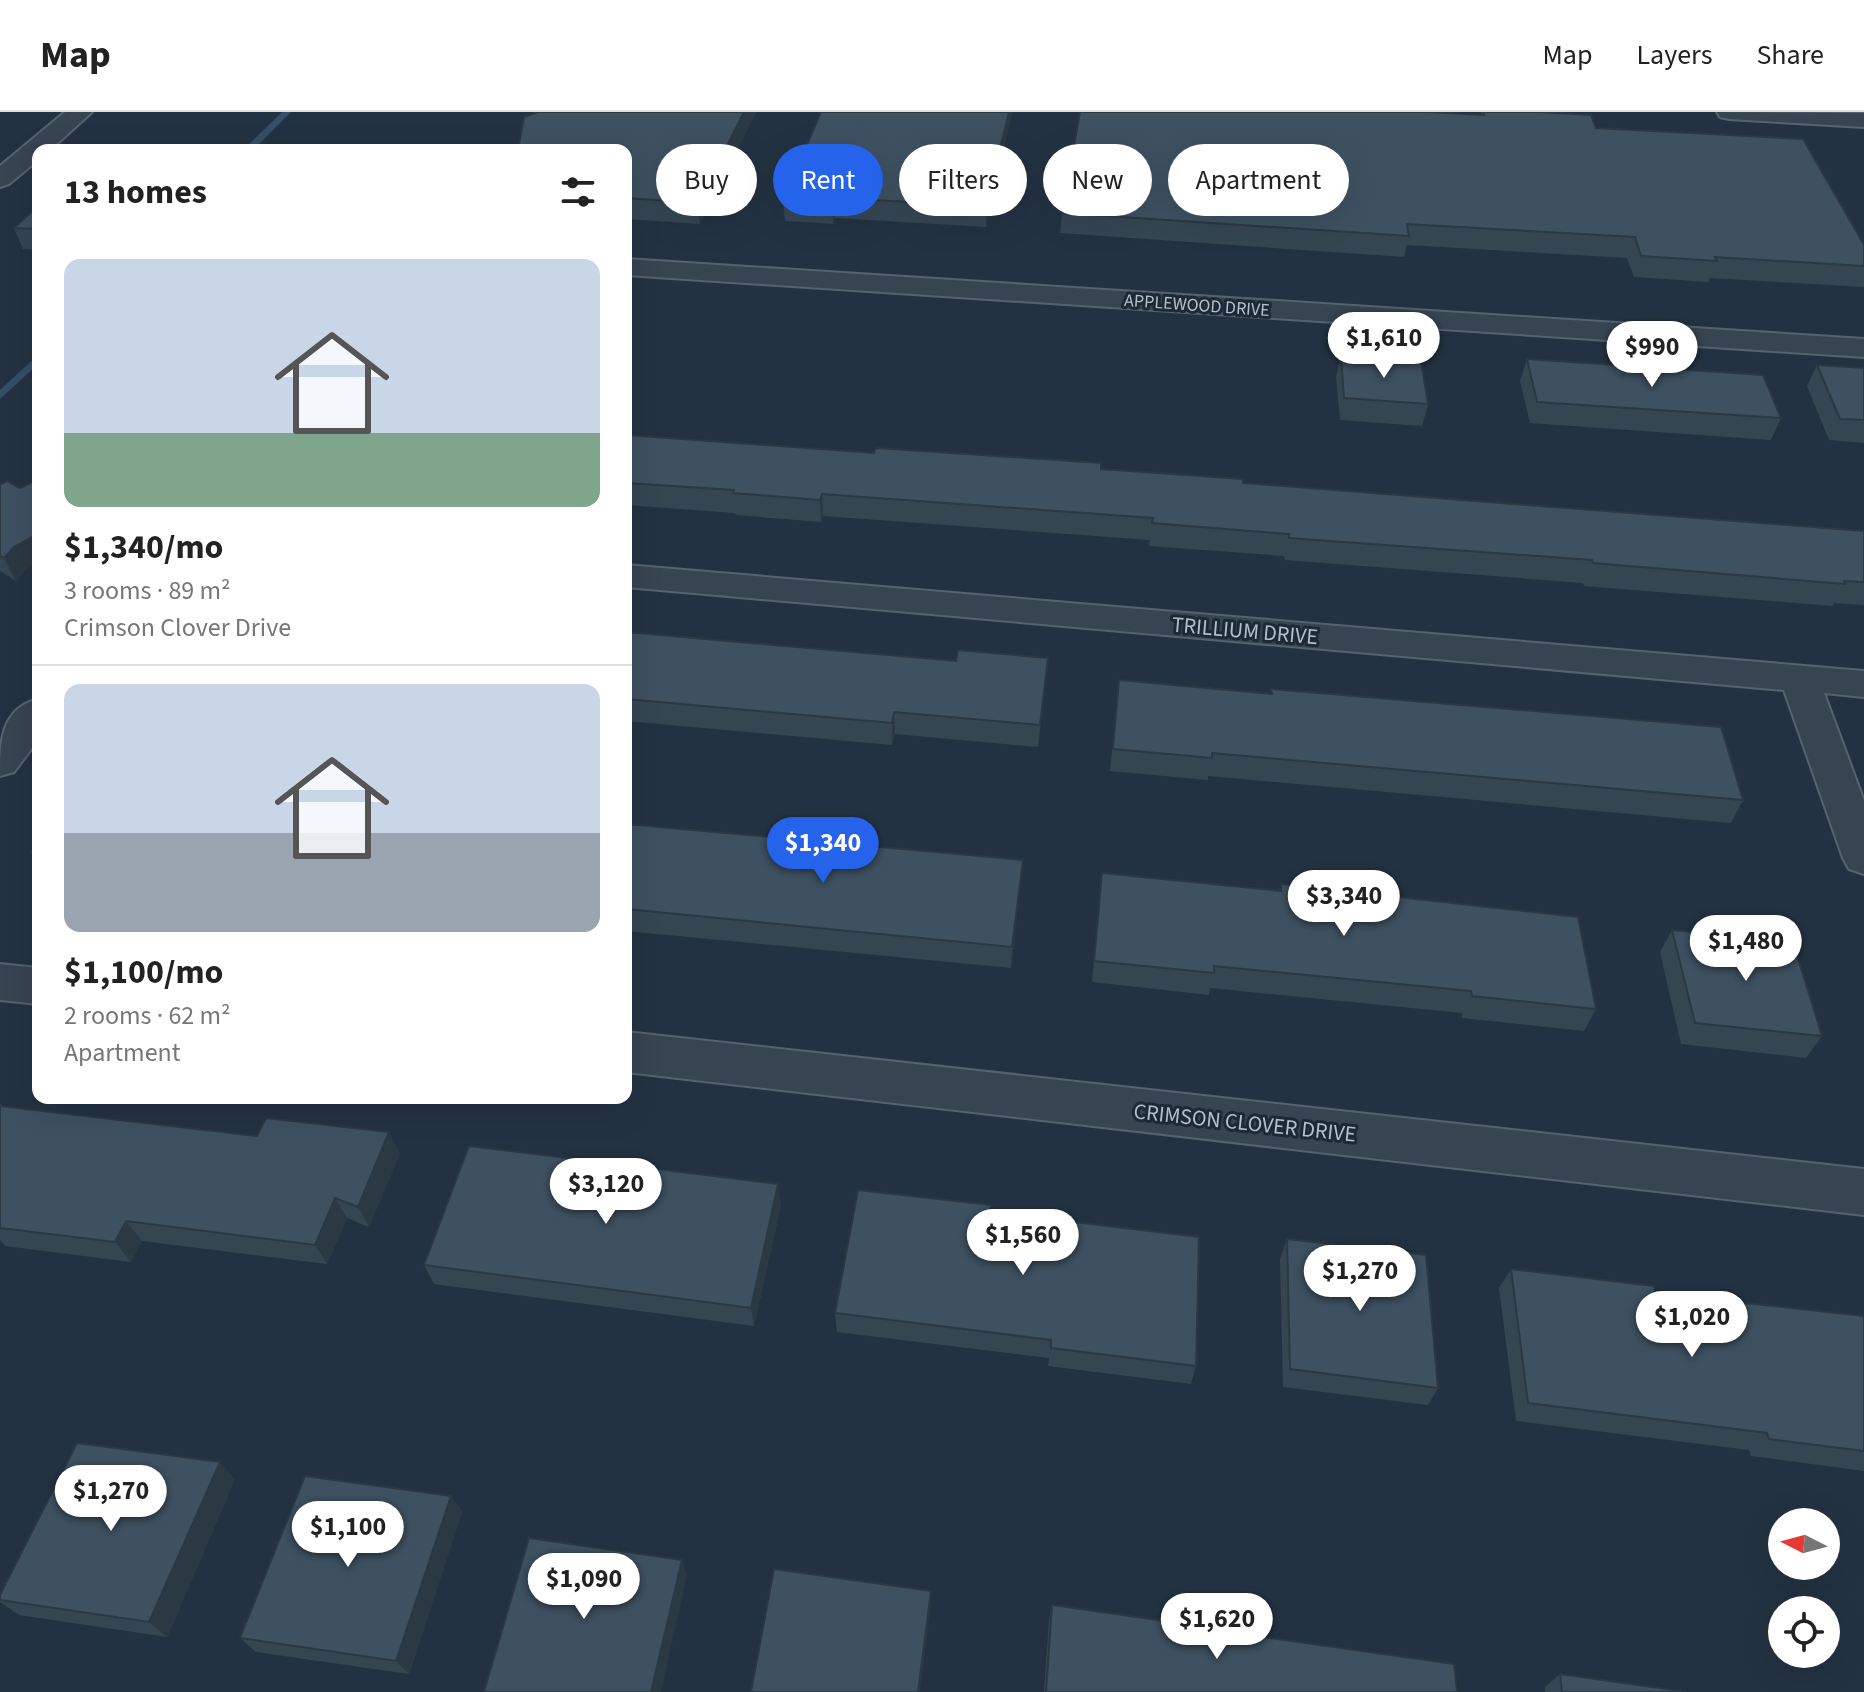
<!DOCTYPE html>
<html lang="en">
<head>
<meta charset="utf-8">
<style>
	:root { --surface:#fff; --page:#f2f2f2; --text:#222; --muted:#767676; --line:#e0e0e0; --accent:#2563eb }
	body { margin:0; font-family:"Source Sans 3",sans-serif; background:var(--page); color:var(--text); height:100vh; display:flex; flex-direction:column; font-size:30px; white-space:nowrap }
	* { box-sizing:border-box; margin:0 }
	p { font-size:26px; color:var(--muted) }
	.icon { flex:none; width:44px; height:44px; fill:none; stroke:currentColor; stroke-width:2; stroke-linecap:round; stroke-linejoin:round }
	.map { position:relative; flex:1; overflow:hidden }
	.panel { position:absolute; left:32px; top:32px; width:600px; height:960px; display:flex; flex-direction:column; background:var(--surface); border-radius:16px; box-shadow:0 8px 32px #0002 }
	.panel>* { flex:none }
	.guide { position:absolute; left:656px; top:32px; width:760px; height:72px; display:flex; gap:16px }
	.needle { width:52px; rotate:276deg }
	.controls { position:absolute; left:1768px; top:1396px; display:grid; gap:16px }
	.controls a { display:grid; place-items:center; width:72px; height:72px; border-radius:50%; background:var(--surface); box-shadow:0 8px 32px #0002; font-size:40px }
	.price { position:absolute; translate:-50% -68px; padding:0 18px; border-radius:28px; background:#fff; color:#222; font-size:26px; line-height:52px; filter:drop-shadow(0 2px 4px #0008) }
	.price::after { content:''; position:absolute; left:50%; top:48px; width:24px; height:18px; margin-left:-12px; background:inherit; clip-path:polygon(0 0,100% 0,50% 100%) }
	.price.active { background:var(--accent); color:#fff }
	ul { padding:0; list-style:none }
	li { display:grid; align-content:center; gap:16px; height:424px; padding:0 32px }
	li+li { border-top:2px solid var(--line) }
	li span { display:grid; place-items:center; height:248px; border-radius:16px; color:#555 }
	li>.icon { margin-inline-start:auto }
	span .icon { width:144px; height:144px; fill:#fffc; stroke-width:1 }
	li b { font-size:34px }
	h2 { display:flex; justify-content:space-between; align-items:center; height:96px; padding:0 32px; font-size:34px }
	.pill { padding:0 28px; border-radius:36px; background:var(--surface); box-shadow:0 8px 32px #0002; font-size:28px; line-height:72px }
	.pill.active { background:var(--accent); color:#fff }
	header { display:flex; align-items:center; gap:48px; box-sizing:border-box; height:112px; padding:0 40px; background:var(--surface); border-bottom:2px solid var(--line) }
	header strong { font-size:38px }
	nav { display:flex; gap:44px; margin-inline-start:auto; font-size:28px }
	.map>svg:first-child { display:block }
</style>
</head>
<body>
<header>
<strong>Map</strong>
<nav><a>Map</a><a>Layers</a><a>Share</a></nav>
</header>
<div class="map">
<svg width="1864" height="1580" viewBox="0 0 1864 1580">
	<rect width="100%" height="100%" fill="#233242"/>
	<g fill="none" stroke-linecap="round" stroke-linejoin="round">
		<g fill="#354f6a" fill-rule="evenodd">
			<path d="M282,0H291L253,38H243Z"/>
			<path d="M38,243V252L0,287V278Z"/>
		</g>
		<defs>
			<g id="minor">
				<path d="M65,0H92L50,38H38V48L9,72L0,75V54Z"/>
				<path d="M626,147L1864,227V245L626,163Z"/>
				<path d="M626,453L1864,559V585L1824,581L1864,689V762L1849,757L1843,746L1784,578L626,475Z"/>
				<path d="M38,587V628L14,660L0,664C0,631 0,597 38,587Z"/>
				<path d="M0,852L38,856V892L0,888Z"/>
				<path d="M626,920L1864,1057V1103L626,960Z"/>
			</g>
			<path id="tertiary" d="M1717,0L1864,1V15L1729,7L1720,5Z"/>
		</defs>
		<use href="#minor" stroke="#55626f" stroke-width="4"/>
		<use href="#tertiary" stroke="#55626f" stroke-width="4"/>
		<use href="#minor" fill="#374451" fill-rule="evenodd"/>
		<use href="#tertiary" fill="#374451" fill-rule="evenodd"/>
	</g>
	<g fill="#354653">
		<path d="M538,0H756L700,112L626,107V38Z"/>
		<path d="M1009,0H1012L986,115L835,106L833,112L785,109L783,88Z"/>
		<path d="M1481,0H1541L1596,16L1864,133V175L1710,166L1709,170L1634,165L1627,146L1407,133L1404,145L1060,121L1062,101L1481,3Z"/>
		<path d="M38,94V138L23,137L14,116Z"/>
		<path d="M1341,244L1428,292L1422,314L1340,308L1336,265Z"/>
		<path d="M1527,247L1781,306L1771,328L1530,311L1520,269Z"/>
		<path d="M1817,253L1864,256V331L1829,328L1807,274Z"/>
		<path d="M626,323L1101,357L1243,371L1864,419V493L1834,491L1833,494L1584,474L1583,471L1285,448L1284,444L1149,434L1150,428L823,404L821,410L736,403L735,401L626,393Z"/>
		<path d="M38,367V451L26,457L16,469L0,459V373L20,376Z"/>
		<path d="M626,520L1046,568L1038,635L895,622L892,633L626,609Z"/>
		<path d="M1119,568L1271,581V577L1743,688L1731,711L1208,664V668L1110,659Z"/>
		<path d="M626,712L1023,748L1011,856L626,819Z"/>
		<path d="M38,730V751L31,740Z"/>
		<path d="M1102,761L1279,778L1281,772L1596,897L1584,919L1462,906V901L1210,876L1209,883L1092,870Z"/>
		<path d="M1672,818L1822,924L1806,946L1681,932L1660,840Z"/>
		<path d="M0,991L2,994L400,1041L369,1115L347,1106L327,1152L142,1129L131,1150L5,1134L0,1128Z"/>
		<path d="M781,1093L754,1214L434,1172L424,1153Z"/>
		<path d="M990,1100L1196,1254L1191,1272L1048,1254L1049,1246L837,1220L835,1201Z"/>
		<path d="M1287,1127L1438,1276L1428,1293L1283,1275L1280,1147Z"/>
		<path d="M1511,1157L1655,1181L1864,1204V1359L1751,1344L1749,1338L1516,1309L1499,1176Z"/>
		<path d="M235,1367L167,1525L19,1503L0,1490V1483Z"/>
		<path d="M451,1384L462,1400L409,1562L256,1540L240,1526Z"/>
		<path d="M1052,1493L1214,1518L1457,1580H1044L1049,1508Z"/>
		<path d="M1560,1562L1687,1580H1545V1575Z"/>
	</g>
	<g fill="#2b3944">
		<path d="M744,0H756L700,112L698,91Z"/>
		<path d="M1009,0H1012V2L986,115V94Z"/>
		<path d="M834,86L835,106L833,112L832,91Z"/>
		<path d="M822,382L823,404L821,410L820,388Z"/>
		<path d="M38,422V451L26,457L16,469L4,446L14,435Z"/>
		<path d="M1048,546L1046,568L1038,635L1040,613Z"/>
		<path d="M894,600L895,622L892,633V611Z"/>
		<path d="M1023,748L1021,770L1011,856L1012,835Z"/>
		<path d="M389,1020L400,1041L369,1115L358,1095Z"/>
		<path d="M778,1072L781,1093L754,1214L751,1196Z"/>
		<path d="M335,1086L347,1106L327,1152L315,1133Z"/>
		<path d="M126,1109L142,1129L131,1150L115,1130Z"/>
		<path d="M220,1350L235,1367L167,1525L149,1510Z"/>
		<path d="M451,1384L462,1400L409,1562L396,1549Z"/>
		<path d="M682,1448L687,1463L661,1580H651Z"/>
		<path d="M931,1479V1493L920,1580H918Z"/>
	</g>
	<g fill="#3e5161" stroke="#2b3944" stroke-width="2">
		<path d="M538,0H744L698,91L626,86V38H518L524,5Z"/>
		<path d="M821,0H1009L986,94L834,86L832,91L783,88Z"/>
		<path d="M1080,0H1429L1484,3L1483,0H1541L1591,3L1596,16L1803,27L1864,133V154L1715,145L1717,149L1641,144L1635,125L1407,112L1409,124L1062,101Z"/>
		<path d="M38,94V117L14,116Z"/>
		<path d="M1341,244L1421,249L1428,292L1344,286Z"/>
		<path d="M1527,247L1763,263L1781,306L1537,290Z"/>
		<path d="M1817,253L1864,256V308L1840,307Z"/>
		<path d="M626,323L874,341L876,336L1101,351V357L1243,367V371L1864,419V470L1844,469L1845,472L1593,451L1592,448L1289,426V422L1152,411L1153,406L822,382L820,388L733,381L734,378L626,371Z"/>
		<path d="M38,367V422L14,435L4,446L0,444V373L7,369L20,376Z"/>
		<path d="M626,520L956,549L958,538L1048,546L1040,613L894,600L892,611L626,587Z"/>
		<path d="M1119,568L1272,582L1271,577L1721,615L1743,688L1212,641V646L1113,637Z"/>
		<path d="M626,712L1023,748L1012,835L626,797Z"/>
		<path d="M38,730V740H31Z"/>
		<path d="M1102,761L1281,779V772L1578,805L1596,897L1472,884L1471,879L1214,854V861L1094,849Z"/>
		<path d="M1672,818L1793,830L1822,924L1695,911Z"/>
		<path d="M0,994L257,1024L266,1006L389,1020L358,1095L335,1086L315,1133L126,1109L115,1130L0,1116Z"/>
		<path d="M469,1034L778,1072L751,1196L424,1153Z"/>
		<path d="M858,1078L991,1093L990,1100L1199,1125L1196,1254L1051,1236V1228L835,1201Z"/>
		<path d="M1287,1127L1426,1143L1438,1276L1290,1257Z"/>
		<path d="M1511,1157L1654,1174L1655,1181L1864,1204V1339L1769,1327L1767,1321L1528,1291Z"/>
		<path d="M77,1331L220,1350L149,1510L0,1488V1483Z"/>
		<path d="M305,1364L451,1384L396,1549L240,1526Z"/>
		<path d="M529,1426L682,1448L651,1580H484Z"/>
		<path d="M774,1457L931,1479L918,1580H751Z"/>
		<path d="M1052,1493L1214,1516V1518L1454,1552L1457,1580H1046Z"/>
		<path d="M1560,1562L1687,1580H1562Z"/>
	</g>
	<g text-anchor="middle" stroke-width="6" stroke-linejoin="round" paint-order="stroke">
		<g font-size="18" fill="#b4bfcc" stroke="#1c2936">
			<text transform="translate(1197 193) rotate(4)" y="6">APPLEWOOD DRIVE</text>
		</g>
		<g font-size="22" fill="#b4bfcc" stroke="#1c2936">
			<text transform="translate(1245 518) rotate(5)" y="8">TRILLIUM DRIVE</text>
			<text transform="translate(1245 1010) rotate(6)" y="8">CRIMSON CLOVER DRIVE</text>
		</g>
	</g>
</svg>
<div class="controls">
<a><svg class="needle" viewBox="-14 -14 28 28"><path d="M0-13l5 13h-10z" fill="#e53935"/><path d="M0 13l5-13h-10z" fill="#767676"/></svg></a>
<a><svg class="icon" aria-label="locate" viewBox="0 0 24 24"><circle cx="12" cy="12" r="6"/><path d="M12 2v4M12 18v4M2 12h4M18 12h4"/></svg></a>
</div>
<b class="price" style="left:1384px;top:268px">$1,610</b>
<b class="price" style="left:1652px;top:277px">$990</b>
<b class="price active" style="left:823px;top:773px">$1,340</b>
<b class="price" style="left:1344px;top:826px">$3,340</b>
<b class="price" style="left:1746px;top:871px">$1,480</b>
<b class="price" style="left:606px;top:1114px">$3,120</b>
<b class="price" style="left:1023px;top:1165px">$1,560</b>
<b class="price" style="left:1360px;top:1201px">$1,270</b>
<b class="price" style="left:1692px;top:1247px">$1,020</b>
<b class="price" style="left:111px;top:1421px">$1,270</b>
<b class="price" style="left:348px;top:1457px">$1,100</b>
<b class="price" style="left:584px;top:1509px">$1,090</b>
<b class="price" style="left:1217px;top:1549px">$1,620</b>
<div class="guide">
<a class="pill">Buy</a>
<a class="pill active">Rent</a>
<a class="pill">Filters</a>
<a class="pill">New</a>
<a class="pill">Apartment</a>
</div>
<section class="panel">
<h2>13 homes<svg class="icon" aria-label="filters" viewBox="0 0 24 24"><path d="M4 7h16M4 17h16"/><circle cx="9" cy="7" r="2"/><circle cx="15" cy="17" r="2"/></svg></h2>
<ul>
<li><span style="background:linear-gradient(#c9d6e8 70%,#7fa58c 0)"><svg class="icon" aria-label="home" viewBox="0 0 24 24"><path d="M3 11l9-7 9 7M6 9v11h12V9"/></svg></span><div><b>$1,340/mo</b><p>3 rooms · 89 m²</p><p>Crimson Clover Drive</p></div></li>
<li><span style="background:linear-gradient(#c9d6e8 60%,#9aa5b1 0)"><svg class="icon" aria-label="home" viewBox="0 0 24 24"><path d="M3 11l9-7 9 7M6 9v11h12V9"/></svg></span><div><b>$1,100/mo</b><p>2 rooms · 62 m²</p><p>Apartment</p></div></li>
</ul>
</section>
</div>
</body>
</html>
